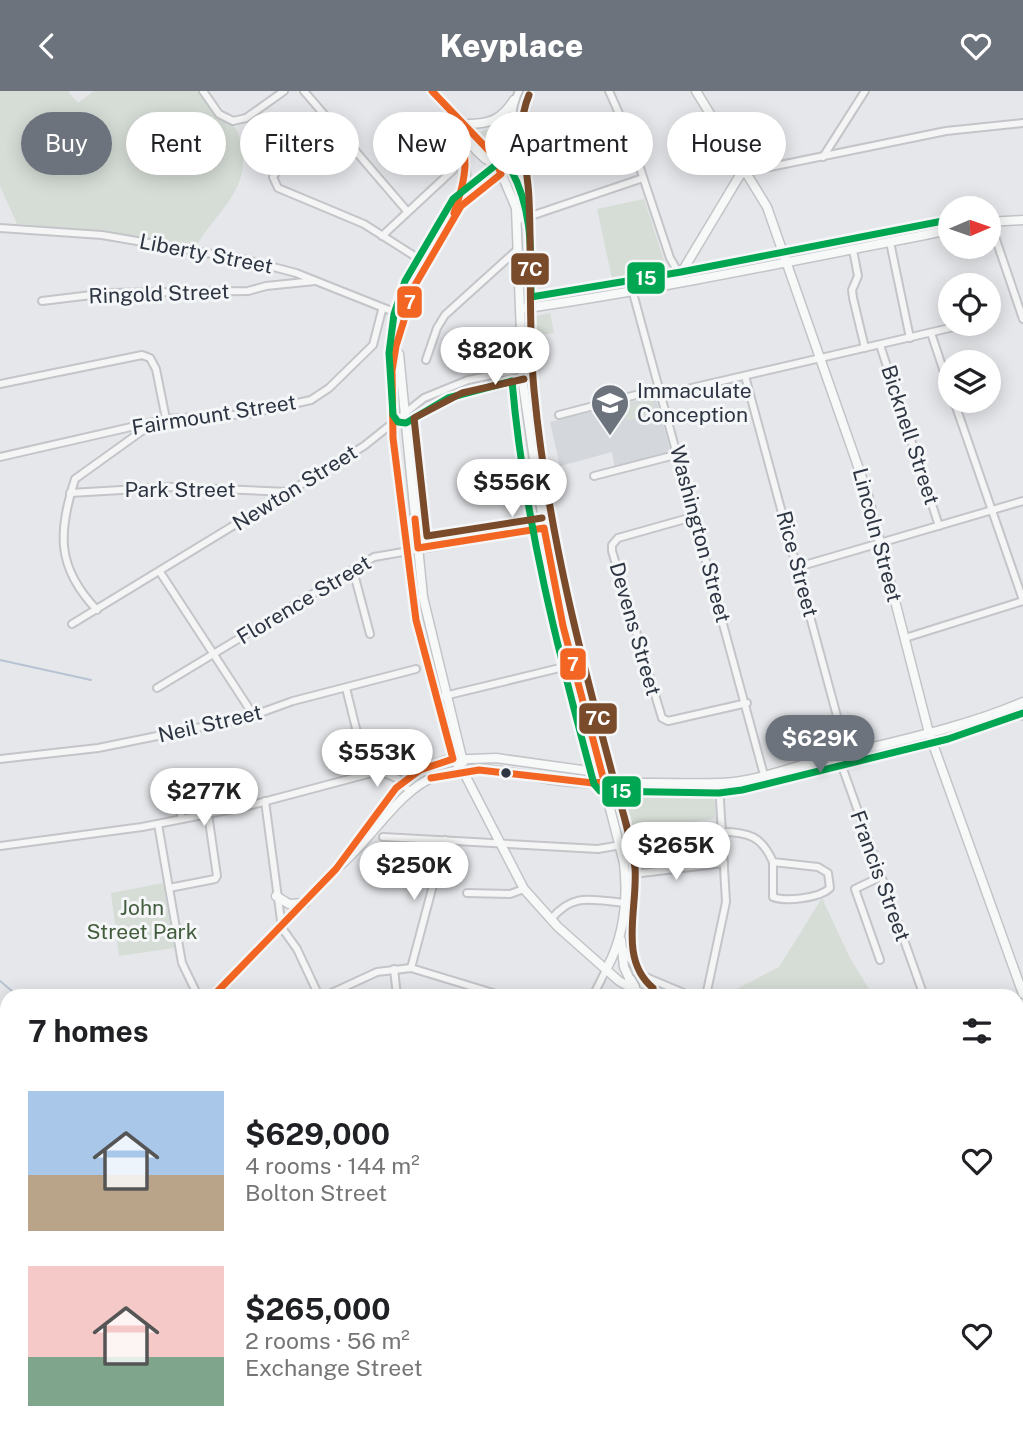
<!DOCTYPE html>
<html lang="en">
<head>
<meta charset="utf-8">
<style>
	:root { --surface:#fff; --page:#f6f6f6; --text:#202124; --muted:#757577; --accent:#6d737d }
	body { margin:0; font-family:"Public Sans",sans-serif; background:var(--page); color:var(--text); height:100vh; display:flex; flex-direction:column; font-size:26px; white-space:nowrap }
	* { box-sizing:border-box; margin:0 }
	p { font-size:23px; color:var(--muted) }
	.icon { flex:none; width:38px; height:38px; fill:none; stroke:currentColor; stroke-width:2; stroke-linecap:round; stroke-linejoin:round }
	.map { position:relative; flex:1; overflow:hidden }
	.side { position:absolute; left:0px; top:898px; width:1024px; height:450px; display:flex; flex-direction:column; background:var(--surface); border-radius:21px 21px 0 0; box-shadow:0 4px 18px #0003 }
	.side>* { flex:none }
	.hud { position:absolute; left:21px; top:21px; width:982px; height:63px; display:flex; gap:14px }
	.needle { width:46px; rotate:88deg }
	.fabs { position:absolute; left:938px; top:105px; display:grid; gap:14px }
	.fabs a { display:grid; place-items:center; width:63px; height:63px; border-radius:50%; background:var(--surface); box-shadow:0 4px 18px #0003; font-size:35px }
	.price { position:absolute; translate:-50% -60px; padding:0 16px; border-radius:24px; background:#fff; color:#222; font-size:23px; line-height:46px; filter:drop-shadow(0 2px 4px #0008) }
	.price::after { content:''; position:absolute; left:50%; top:42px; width:21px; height:16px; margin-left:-10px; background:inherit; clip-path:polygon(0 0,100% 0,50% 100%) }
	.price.current { background:var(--accent); color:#fff }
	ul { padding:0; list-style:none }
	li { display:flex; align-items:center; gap:21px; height:175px; padding:0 28px }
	li span { display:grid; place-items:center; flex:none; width:196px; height:140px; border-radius:0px; color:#555 }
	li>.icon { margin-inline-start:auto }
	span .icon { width:84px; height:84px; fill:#fffc; stroke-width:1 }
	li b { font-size:30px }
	h2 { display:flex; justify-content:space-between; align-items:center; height:84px; padding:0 28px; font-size:30px }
	.chip { padding:0 24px; border-radius:32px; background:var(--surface); box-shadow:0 4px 18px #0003; font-size:24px; line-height:63px }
	.chip.current { background:var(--accent); color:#fff }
	header { display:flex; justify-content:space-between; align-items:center; height:91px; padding:0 28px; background:var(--accent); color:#fff; font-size:32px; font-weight:800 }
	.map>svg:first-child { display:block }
</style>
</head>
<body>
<header><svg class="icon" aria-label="back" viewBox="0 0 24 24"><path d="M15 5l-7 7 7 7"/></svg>Keyplace<svg class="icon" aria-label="heart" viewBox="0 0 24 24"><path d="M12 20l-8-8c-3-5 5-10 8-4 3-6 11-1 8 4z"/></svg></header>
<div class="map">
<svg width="1023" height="1347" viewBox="0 0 1023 1347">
	<rect width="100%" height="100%" fill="#e5e7ea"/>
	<g fill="#d4d7dc">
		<path d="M655,305L671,362L615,377L612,361L560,375L550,331Z"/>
		<path d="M876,1341L875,1347H721L720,1341Z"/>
	</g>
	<g fill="#d6ddd6">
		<path d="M0,0H68L78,12L94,0H197C209,12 226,24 236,38C240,43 240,52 242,59C250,100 213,124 195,157L106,140L17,133L0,95Z"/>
		<path d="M500,33L503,35L504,56L499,65L480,41Z"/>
		<path d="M644,108L668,182L659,190L614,197L597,118Z"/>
		<path d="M550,222L554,242L530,245L532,226Z"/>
		<path d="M652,308L655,322L627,330L623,316Z"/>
		<path d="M830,624L837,651L819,655L812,629Z"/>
		<path d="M635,696L711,699L714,703L716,727L627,743L620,707L627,698Z"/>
		<path d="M163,792L174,857L119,865L111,802Z"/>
		<path d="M822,807L849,865L873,905H723L779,876Z"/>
	</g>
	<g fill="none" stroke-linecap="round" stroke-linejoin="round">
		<g stroke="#b7c3d2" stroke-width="2">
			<path d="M0,569L91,589"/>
			<path d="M0,890L18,905"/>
		</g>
		<defs>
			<g id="minor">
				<path d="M203,0L219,23L233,30L246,27L284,0"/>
				<path d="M304,0L407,120"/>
				<path d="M609,0L630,47L670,167L680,184"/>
				<path d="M335,36L278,79L273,86L278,97L364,133L427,173"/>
				<path d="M511,62L519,103V129L643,87"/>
				<path d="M823,66L865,0"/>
				<path d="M746,81L946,40L1023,32"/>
				<path d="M501,83C519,58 505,26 519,0"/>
				<path d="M990,131L1023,228"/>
				<path d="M0,137L102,144L247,169L296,182L404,225"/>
				<path d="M382,145L453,79"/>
				<path d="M890,151L910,247"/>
				<path d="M853,159L858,185L852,199L853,207L865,257"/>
				<path d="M633,202L764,684"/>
				<path d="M42,210L108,202L248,200L266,195L315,190"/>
				<path d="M931,242L950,299"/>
				<path d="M880,254L939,435"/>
				<path d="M426,269L437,237L445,224L518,158"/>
				<path d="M745,285L847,662"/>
				<path d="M0,293L142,264L150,267L156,278L166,328"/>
				<path d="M661,304L967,233"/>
				<path d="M954,310L1023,509"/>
				<path d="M559,324L659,298"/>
				<path d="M0,366L166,328L248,323L311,309L329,297L373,254L382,219"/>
				<path d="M594,385L679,363"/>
				<path d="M70,402L172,396L289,401"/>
				<path d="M696,425L618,447L612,454V460L662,627L668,630L747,612"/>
				<path d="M798,476L1023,410"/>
				<path d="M353,479L370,543"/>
				<path d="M160,481L254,625"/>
				<path d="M97,519C56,476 58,442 75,388L153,332"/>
				<path d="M72,533L364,355L424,307L468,289L522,278"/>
				<path d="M905,547L1023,510"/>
				<path d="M157,597L374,466L544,437"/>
				<path d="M346,597L367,682"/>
				<path d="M436,607L572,574"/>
				<path d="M1018,613L1023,625"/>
				<path d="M838,664L924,905"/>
				<path d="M0,668L98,657L246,627L293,610L416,578"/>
				<path d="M265,710L282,837L297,858L319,905"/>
				<path d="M182,728L175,695L178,691L208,686L216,721"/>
				<path d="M158,733L182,872L198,905"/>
				<path d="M722,741C748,741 762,745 773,771L818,776L828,782L830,797C820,807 786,811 773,806V771"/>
				<path d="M383,746L598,758L621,754"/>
				<path d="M0,755L142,736L248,715L379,680L403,690L409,702"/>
				<path d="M625,784L724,772"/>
				<path d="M169,797L215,788L217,785L208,723"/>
				<path d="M467,802L510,803L524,798"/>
				<path d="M551,828C574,801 591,809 625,812"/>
				<path d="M624,859L641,884L691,905"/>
				<path d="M880,869L855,798L880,786"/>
				<path d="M411,877L445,749"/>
				<path d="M394,878L397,905"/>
				<path d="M325,905L377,881L411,877L503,905"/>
				<path d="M593,905L607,877"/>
				<path d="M706,905L726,811L719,692"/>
				<path d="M1017,966L1023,965"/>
				<path d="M1017,1151H1023"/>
				<path d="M0,1246L7,1286"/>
				<path d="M1017,1276H1023"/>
				<path d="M0,1304L7,1301"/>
				<path d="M17,1340L18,1347"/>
				<path d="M109,1340L110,1347"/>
				<path d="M207,1340L208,1347"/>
				<path d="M326,1340L327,1347"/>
				<path d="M432,1340V1347"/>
				<path d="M535,1340L536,1347"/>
				<path d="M638,1340L639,1347"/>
			</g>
			<g id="major">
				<path d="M432,0L494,65L516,117L523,293L544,437L563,535L624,772C628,808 624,845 607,877"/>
				<path d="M696,0L767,116L867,401L929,642L1023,903"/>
				<path d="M455,25C459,41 480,68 495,73"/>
				<path d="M467,33C490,33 501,29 514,9"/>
				<path d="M501,83L461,115L415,194L396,255L392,280L393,347L416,529L453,668L463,680L524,798L558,836L619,890L646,905"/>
				<path d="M455,119L466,84L463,41"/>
				<path d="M989,131L1023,129"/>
				<path d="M666,194L680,184L740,84L746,81"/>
				<path d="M521,218C666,197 807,167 950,139"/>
				<path d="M399,263L423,506L463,671"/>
				<path d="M336,778C370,751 398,699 436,685C488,666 542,694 594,692C636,691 679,693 721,692C755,691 792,676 824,668C891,651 960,638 1023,611"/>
				<path d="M276,805L289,813L305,812"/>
				<path d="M621,849L624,876L630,889"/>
				<path d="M213,905L336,778L396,697L420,679L446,669L496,667L589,680L604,690"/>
				<path d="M0,956L7,955"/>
				<path d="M1017,1052L1023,1054"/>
			</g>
			<path id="highway" d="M630,889L634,896"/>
		</defs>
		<use href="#minor" stroke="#c3c5c8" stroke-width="10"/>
		<use href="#major" stroke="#c2c4c7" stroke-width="11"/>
		<use href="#highway" stroke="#b8babe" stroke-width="13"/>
		<use href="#minor" stroke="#f5f5f6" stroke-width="6"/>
		<use href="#major" stroke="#f7f8f8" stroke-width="8"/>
		<use href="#highway" stroke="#f7f8f8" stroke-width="10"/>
		<defs>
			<g id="bus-1">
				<path d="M454,122C467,85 470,64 455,27"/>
				<path d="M415,428L418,457L544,437L563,535L604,690L593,692L479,679L431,687"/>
				<path d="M213,905L336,778L396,697L420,679L453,668L416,529L393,347L392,280L396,255L415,194L461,115L501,83L494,65L432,0"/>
			</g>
			<path id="bus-2" d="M948,129L681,181L531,206C531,160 533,118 510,77L497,73L453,108L405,190L394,223L389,262L393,324L398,331L406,332L448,307L512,290C524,428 558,560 594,693L600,700L719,702L742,699L948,648L1023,622"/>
			<g id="bus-3">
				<path d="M529,4C514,39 528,72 529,108C532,172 528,236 534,299C547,437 582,571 618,704C625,728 632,752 635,777C638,817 618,868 653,897"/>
				<path d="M524,288L462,302L414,327L427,445L542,427"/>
			</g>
		</defs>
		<use href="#bus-1" stroke="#f4f6f8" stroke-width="12"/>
		<use href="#bus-2" stroke="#f4f6f8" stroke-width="12"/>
		<use href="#bus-3" stroke="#f4f6f8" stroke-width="12"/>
		<use href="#bus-1" stroke="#f26522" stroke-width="7"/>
		<use href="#bus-2" stroke="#00a651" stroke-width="7"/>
		<use href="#bus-3" stroke="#7a4b2a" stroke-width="7"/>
	</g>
	<defs>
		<symbol id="school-pin" viewBox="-11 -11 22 30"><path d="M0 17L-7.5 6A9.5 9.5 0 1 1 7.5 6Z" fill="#6d737d" stroke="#f4f6f8"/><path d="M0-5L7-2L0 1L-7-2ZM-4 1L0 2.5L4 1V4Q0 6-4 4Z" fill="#fff"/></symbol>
	</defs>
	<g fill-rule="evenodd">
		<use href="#school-pin" x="588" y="290" width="44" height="60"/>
	</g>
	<circle fill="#2d3542" stroke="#f4f6f8" stroke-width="2.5" cx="506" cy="682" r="6"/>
	<g text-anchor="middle" stroke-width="6" stroke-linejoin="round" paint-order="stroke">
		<g font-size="21" fill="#2d3542" stroke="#f4f6f8">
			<text transform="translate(206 163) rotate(11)" y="7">Liberty Street</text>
			<text transform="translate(159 203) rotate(-2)" y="7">Ringold Street</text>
			<text transform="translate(214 324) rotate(-9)" y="7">Fairmount Street</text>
			<text transform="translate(910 344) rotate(72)" y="7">Bicknell Street</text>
			<text transform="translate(295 397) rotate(-32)" y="7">Newton Street</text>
			<text x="180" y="406">Park Street</text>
			<text transform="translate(700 443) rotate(75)" y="7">Washington Street</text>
			<text transform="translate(877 444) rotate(75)" y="7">Lincoln Street</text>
			<text transform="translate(797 473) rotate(75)" y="7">Rice Street</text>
			<text transform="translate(304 509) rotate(-31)" y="7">Florence Street</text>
			<text transform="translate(635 538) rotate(74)" y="7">Devens Street</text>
			<text transform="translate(210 633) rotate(-13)" y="7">Neil Street</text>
			<text transform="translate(880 785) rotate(70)" y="7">Francis Street</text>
		</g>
		<g font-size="21" fill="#2d3542" stroke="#f4f6f8" text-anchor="start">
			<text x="637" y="307">Immaculate<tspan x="637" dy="24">Conception</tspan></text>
		</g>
		<g font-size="21" fill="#425c3c" stroke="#f4f6f8">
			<text x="142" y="824">John<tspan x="142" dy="24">Street Park</tspan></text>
		</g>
	</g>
	<g stroke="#f4f6f8" stroke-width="2.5">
		<rect x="510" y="161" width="40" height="34" rx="7" fill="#7a4b2a"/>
		<rect x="626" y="170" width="40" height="34" rx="7" fill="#00a651"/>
		<rect x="396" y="194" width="27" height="34" rx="7" fill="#f26522"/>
		<rect x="559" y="556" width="28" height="34" rx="7" fill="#f26522"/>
		<rect x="578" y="611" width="40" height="33" rx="7" fill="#7a4b2a"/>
		<rect x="601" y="684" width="41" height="33" rx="7" fill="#00a651"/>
	</g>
	<g font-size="19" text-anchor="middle" font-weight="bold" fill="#fff">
		<text x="530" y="185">7C</text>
		<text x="646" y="194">15</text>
		<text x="410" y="218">7</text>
		<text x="573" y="580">7</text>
		<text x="598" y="634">7C</text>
		<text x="621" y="707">15</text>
	</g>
</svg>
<div class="fabs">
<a><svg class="needle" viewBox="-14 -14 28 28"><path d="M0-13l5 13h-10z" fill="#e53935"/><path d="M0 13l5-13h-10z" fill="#757577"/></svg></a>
<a><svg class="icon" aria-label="locate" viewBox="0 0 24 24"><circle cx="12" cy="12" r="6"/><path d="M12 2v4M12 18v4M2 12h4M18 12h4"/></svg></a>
<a><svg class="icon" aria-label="layers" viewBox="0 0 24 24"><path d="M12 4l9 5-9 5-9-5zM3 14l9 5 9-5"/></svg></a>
</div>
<b class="price" style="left:495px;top:296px">$820K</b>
<b class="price" style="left:512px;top:428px">$556K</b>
<b class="price current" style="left:820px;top:684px">$629K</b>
<b class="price" style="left:377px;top:698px">$553K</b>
<b class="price" style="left:204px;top:737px">$277K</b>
<b class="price" style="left:676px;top:791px">$265K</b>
<b class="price" style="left:414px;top:811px">$250K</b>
<div class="hud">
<a class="chip current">Buy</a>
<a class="chip">Rent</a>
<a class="chip">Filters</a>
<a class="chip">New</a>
<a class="chip">Apartment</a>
<a class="chip">House</a>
</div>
<section class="side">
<h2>7 homes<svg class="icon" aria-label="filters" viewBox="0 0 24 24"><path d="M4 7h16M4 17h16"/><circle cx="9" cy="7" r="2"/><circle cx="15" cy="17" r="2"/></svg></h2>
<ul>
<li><span style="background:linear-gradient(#a9c7e8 60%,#b9a48a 0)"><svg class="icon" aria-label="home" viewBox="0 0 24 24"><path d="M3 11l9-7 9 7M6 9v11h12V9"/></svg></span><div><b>$629,000</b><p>4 rooms · 144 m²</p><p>Bolton Street</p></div><svg class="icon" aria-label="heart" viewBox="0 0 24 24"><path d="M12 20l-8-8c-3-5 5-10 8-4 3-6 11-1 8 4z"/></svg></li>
<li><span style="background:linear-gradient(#f6c9c9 65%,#7fa58c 0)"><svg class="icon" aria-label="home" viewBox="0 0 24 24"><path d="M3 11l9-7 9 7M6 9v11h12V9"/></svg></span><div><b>$265,000</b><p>2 rooms · 56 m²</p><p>Exchange Street</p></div><svg class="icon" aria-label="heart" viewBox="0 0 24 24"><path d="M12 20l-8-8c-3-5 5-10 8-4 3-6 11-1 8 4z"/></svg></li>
</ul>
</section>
</div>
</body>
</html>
